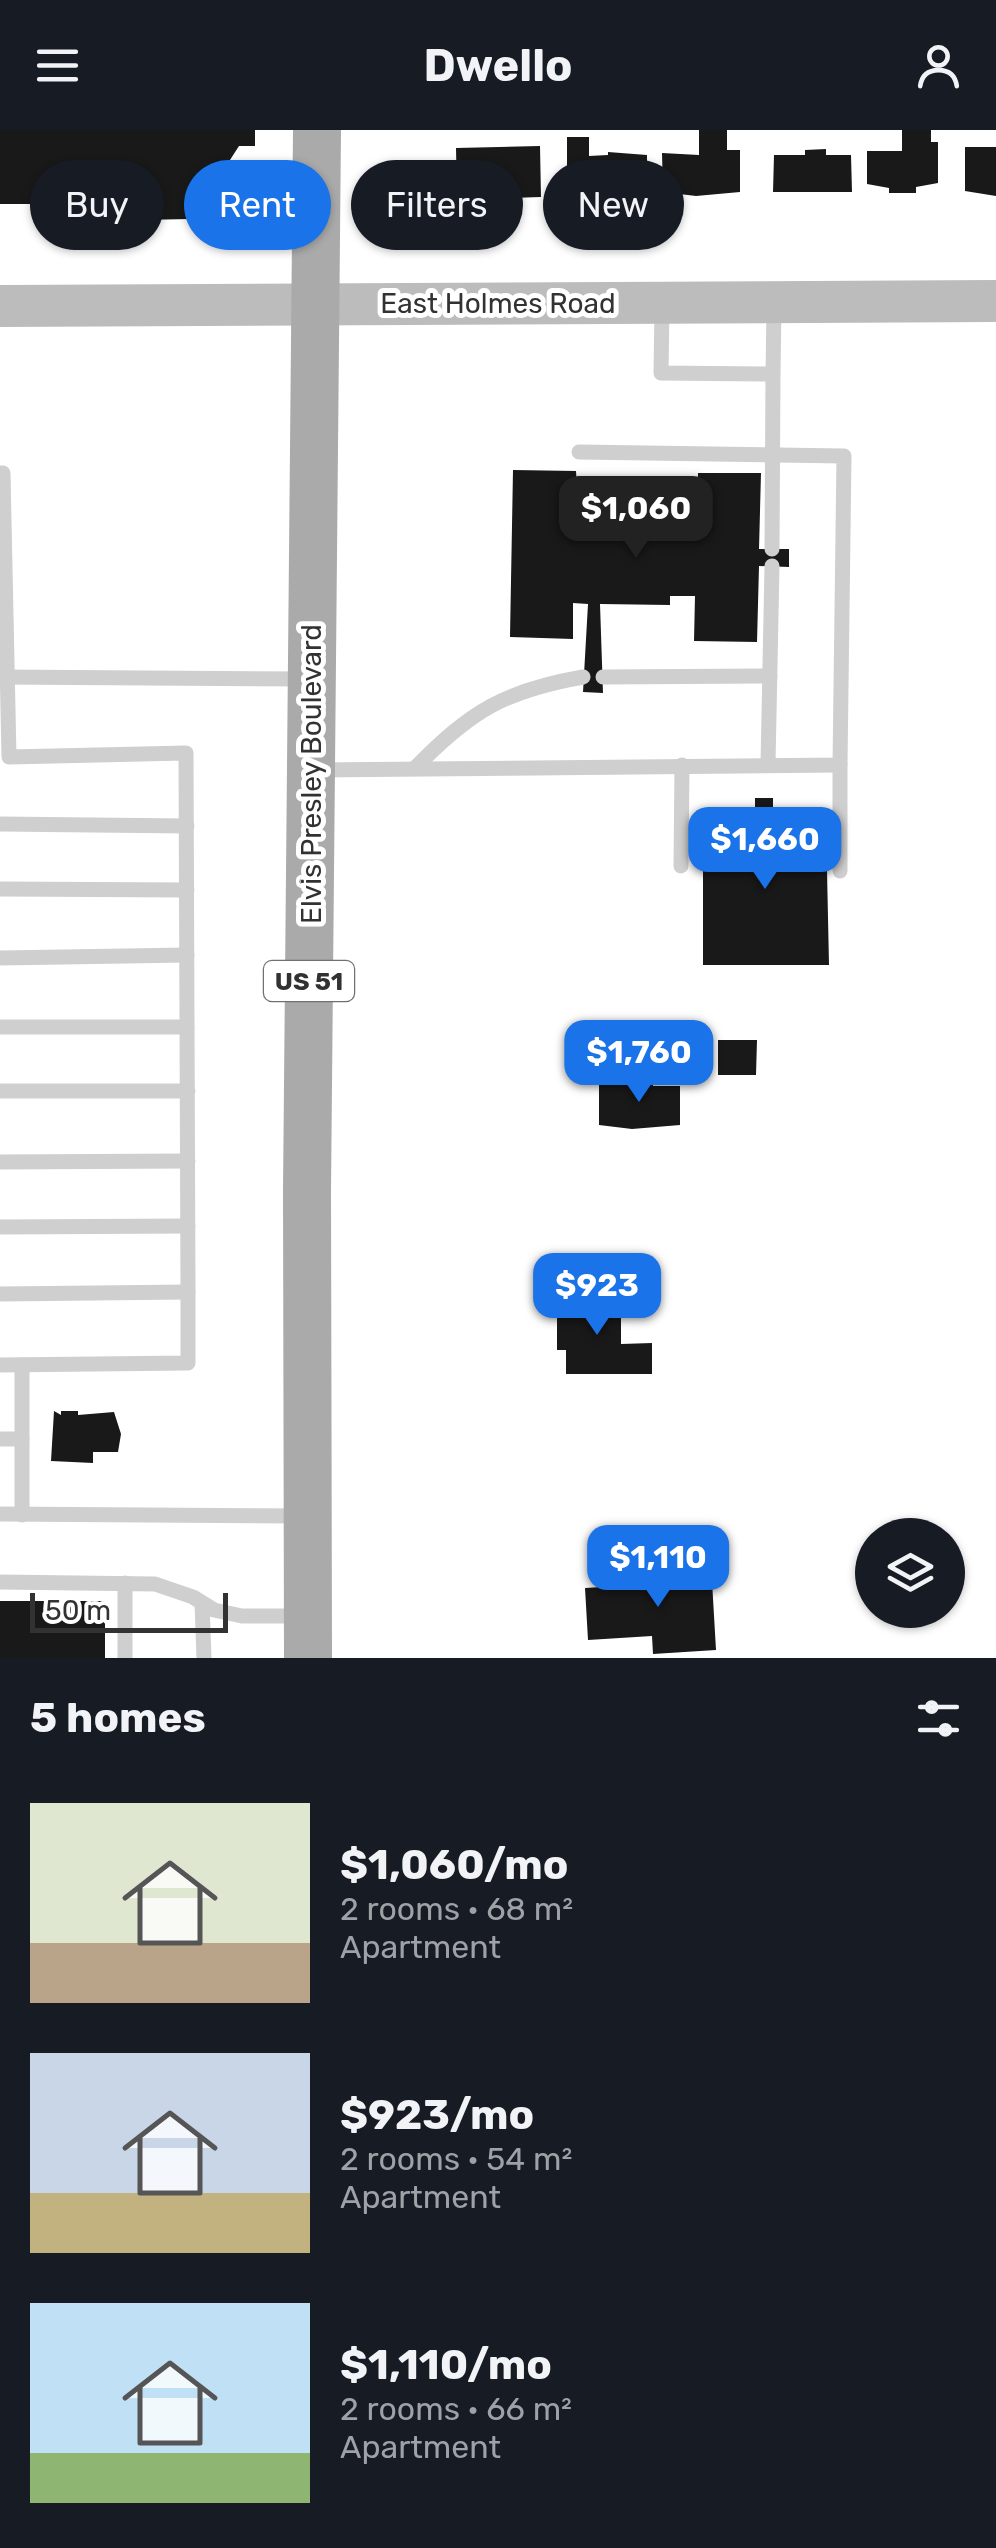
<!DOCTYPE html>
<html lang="en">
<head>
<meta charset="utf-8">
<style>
	:root { --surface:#171b24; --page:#242831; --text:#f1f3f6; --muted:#9ea1a6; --accent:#1a73e8 }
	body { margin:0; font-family:Rubik,sans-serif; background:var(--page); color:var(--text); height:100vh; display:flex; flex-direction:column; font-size:38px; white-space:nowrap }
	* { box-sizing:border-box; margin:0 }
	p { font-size:32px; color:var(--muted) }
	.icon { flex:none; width:55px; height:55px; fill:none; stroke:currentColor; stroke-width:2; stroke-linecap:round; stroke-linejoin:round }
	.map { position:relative; height:1528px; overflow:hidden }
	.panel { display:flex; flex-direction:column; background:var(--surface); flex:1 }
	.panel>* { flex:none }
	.top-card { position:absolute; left:30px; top:30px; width:938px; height:90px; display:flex; gap:20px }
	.buttons { position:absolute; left:855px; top:1388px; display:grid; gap:20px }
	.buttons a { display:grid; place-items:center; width:110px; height:110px; border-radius:50%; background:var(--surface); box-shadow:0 2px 8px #0004; font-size:50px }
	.scale { position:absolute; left:30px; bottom:25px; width:198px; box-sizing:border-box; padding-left:10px; border:5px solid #323232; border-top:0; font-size:28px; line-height:35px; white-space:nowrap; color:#323232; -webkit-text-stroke:8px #fff; paint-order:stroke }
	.price { position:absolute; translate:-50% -85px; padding:0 22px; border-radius:20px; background:var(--accent); color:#fff; font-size:32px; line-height:65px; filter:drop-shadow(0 2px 5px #0008) }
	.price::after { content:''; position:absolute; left:50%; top:60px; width:30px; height:22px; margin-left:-15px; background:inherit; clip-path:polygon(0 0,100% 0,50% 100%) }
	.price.active { background:#222; color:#fff }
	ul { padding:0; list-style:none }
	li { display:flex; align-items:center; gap:30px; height:250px; padding:0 30px }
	li span { display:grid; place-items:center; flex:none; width:280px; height:200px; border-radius:0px; color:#555 }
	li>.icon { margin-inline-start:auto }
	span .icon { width:120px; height:120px; fill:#fffc; stroke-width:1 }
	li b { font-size:42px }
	h2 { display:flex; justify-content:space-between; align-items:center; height:120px; padding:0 30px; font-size:42px }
	.chip { padding:0 35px; border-radius:45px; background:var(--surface); box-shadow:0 2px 8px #0004; font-size:35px; line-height:90px }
	.chip.active { background:var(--accent); color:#fff }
	header { display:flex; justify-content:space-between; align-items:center; height:130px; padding:0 30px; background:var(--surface); font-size:45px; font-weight:700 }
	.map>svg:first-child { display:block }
</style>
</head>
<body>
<header><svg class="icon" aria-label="menu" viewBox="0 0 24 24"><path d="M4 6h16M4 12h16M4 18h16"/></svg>Dwello<svg class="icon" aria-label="person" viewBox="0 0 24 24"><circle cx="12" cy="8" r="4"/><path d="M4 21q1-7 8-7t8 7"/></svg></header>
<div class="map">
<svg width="996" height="1528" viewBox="0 0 996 1528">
	<rect width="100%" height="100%" fill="#fff"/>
	<g fill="#191919">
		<path d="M0,0H255V16H239L208,64L202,66L204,72L196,82L198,84L190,89L140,90L127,73L129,65L122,61L125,56L121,47L59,46L42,74H0Z"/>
		<path d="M699,0H727V20H740V62L696,66L663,62L662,23L699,25Z"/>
		<path d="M902,0H931V12H938V53L916,57V63H889V58L867,54V21H902Z"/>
		<path d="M567,7H589V26L608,25V22L647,25V61L581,64V60H567Z"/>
		<path d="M540,16L541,67L510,68V65L457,69L456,18Z"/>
		<path d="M965,17H996V66L965,61Z"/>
		<path d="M826,19V25H851L852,62H773L774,25H805V20Z"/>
		<path d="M513,340L576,341L579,390L657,391L662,384L697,387L698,343H761L759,419H789V437L759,436L757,512L694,511L695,466H670V475L600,474L603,563L583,562L588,474L573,473V509L510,507Z"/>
		<path d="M755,668H773V693H826L829,835H703V694H755Z"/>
		<path d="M718,910H757L756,945H718Z"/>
		<path d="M632,951H653V956H680V995L632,999L599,995V955Z"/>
		<path d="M565,1155H588V1174H621V1214L652,1213V1244H566V1220H557V1174H565Z"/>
		<path d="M54,1281L61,1285V1281H78V1285L114,1282L121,1304L118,1322H93V1333L51,1331Z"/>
		<path d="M711,1434L716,1520L653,1524L652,1506L588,1510L585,1458L652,1454L651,1438Z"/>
		<rect x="0" y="1471" width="105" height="57"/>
	</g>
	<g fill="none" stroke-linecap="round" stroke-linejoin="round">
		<g stroke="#cfcfcf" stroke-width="15">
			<path d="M662,177L661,243L773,244L774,176"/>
			<path d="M0,343H3L9,627L186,623L188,1162V1233L0,1235"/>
			<path d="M772,419L773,244"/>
			<path d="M0,547L306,549"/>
			<path d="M603,547L770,546"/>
			<path d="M768,634L772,436"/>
			<path d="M416,637C471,581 504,561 583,547"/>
			<path d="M315,640L840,635L844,326L579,322"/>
			<path d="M0,694L187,696"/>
			<path d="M681,736L682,635"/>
			<path d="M840,741V635"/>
			<path d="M0,759L187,760"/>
			<path d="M0,828L187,825"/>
			<path d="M0,897H187"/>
			<path d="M0,961H188"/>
			<path d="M0,1032L188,1031"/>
			<path d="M0,1097L188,1096"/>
			<path d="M0,1164L188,1162"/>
			<path d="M22,1235V1385"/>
			<path d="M0,1309H22"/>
			<path d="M0,1384L301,1386"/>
			<path d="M0,1452L155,1454L193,1467L214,1480L242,1486H304"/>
			<path d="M125,1453V1528"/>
			<path d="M202,1473L204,1528"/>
		</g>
		<path stroke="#bcbcbc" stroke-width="42" d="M0,176L996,171"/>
		<path stroke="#aaa" stroke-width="48" d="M308,1528L307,1061L317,0"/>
	</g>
	<g text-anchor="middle" stroke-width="10" stroke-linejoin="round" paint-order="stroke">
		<rect fill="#fff" stroke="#707070" stroke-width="2.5" x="264" y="831" width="90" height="40" rx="8"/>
		<g font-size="25" font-weight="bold" fill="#323232">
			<text x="309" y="860">US 51</text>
		</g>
		<g font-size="28" fill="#323232" stroke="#fff">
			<text x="498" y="183">East Holmes Road</text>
			<text transform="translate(311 644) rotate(-90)" y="10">Elvis Presley Boulevard</text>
		</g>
	</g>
</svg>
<div class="buttons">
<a><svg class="icon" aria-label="layers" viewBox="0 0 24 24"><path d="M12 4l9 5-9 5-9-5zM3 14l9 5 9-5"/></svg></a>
</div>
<div class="scale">50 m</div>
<b class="price active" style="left:636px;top:431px">$1,060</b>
<b class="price" style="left:765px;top:762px">$1,660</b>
<b class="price" style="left:639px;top:975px">$1,760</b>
<b class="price" style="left:597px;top:1208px">$923</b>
<b class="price" style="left:658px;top:1480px">$1,110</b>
<div class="top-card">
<a class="chip">Buy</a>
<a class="chip active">Rent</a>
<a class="chip">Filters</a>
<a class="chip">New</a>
</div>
</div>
<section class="panel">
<h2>5 homes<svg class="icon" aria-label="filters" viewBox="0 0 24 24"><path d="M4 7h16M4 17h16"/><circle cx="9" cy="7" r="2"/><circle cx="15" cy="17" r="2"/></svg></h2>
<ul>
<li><span style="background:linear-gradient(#dfe7d0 70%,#b9a48a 0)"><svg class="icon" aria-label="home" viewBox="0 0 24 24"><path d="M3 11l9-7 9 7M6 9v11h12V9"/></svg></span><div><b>$1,060/mo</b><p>2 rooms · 68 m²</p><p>Apartment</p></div></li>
<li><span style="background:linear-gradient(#c9d6e8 70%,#c2b280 0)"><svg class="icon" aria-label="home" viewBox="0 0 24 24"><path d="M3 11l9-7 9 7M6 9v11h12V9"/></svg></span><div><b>$923/mo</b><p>2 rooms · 54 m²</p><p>Apartment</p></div></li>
<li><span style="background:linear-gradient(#bfe0f5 75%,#8fb573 0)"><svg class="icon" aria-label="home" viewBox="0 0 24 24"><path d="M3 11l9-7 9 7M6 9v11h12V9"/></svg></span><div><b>$1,110/mo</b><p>2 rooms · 66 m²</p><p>Apartment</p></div></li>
</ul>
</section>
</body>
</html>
